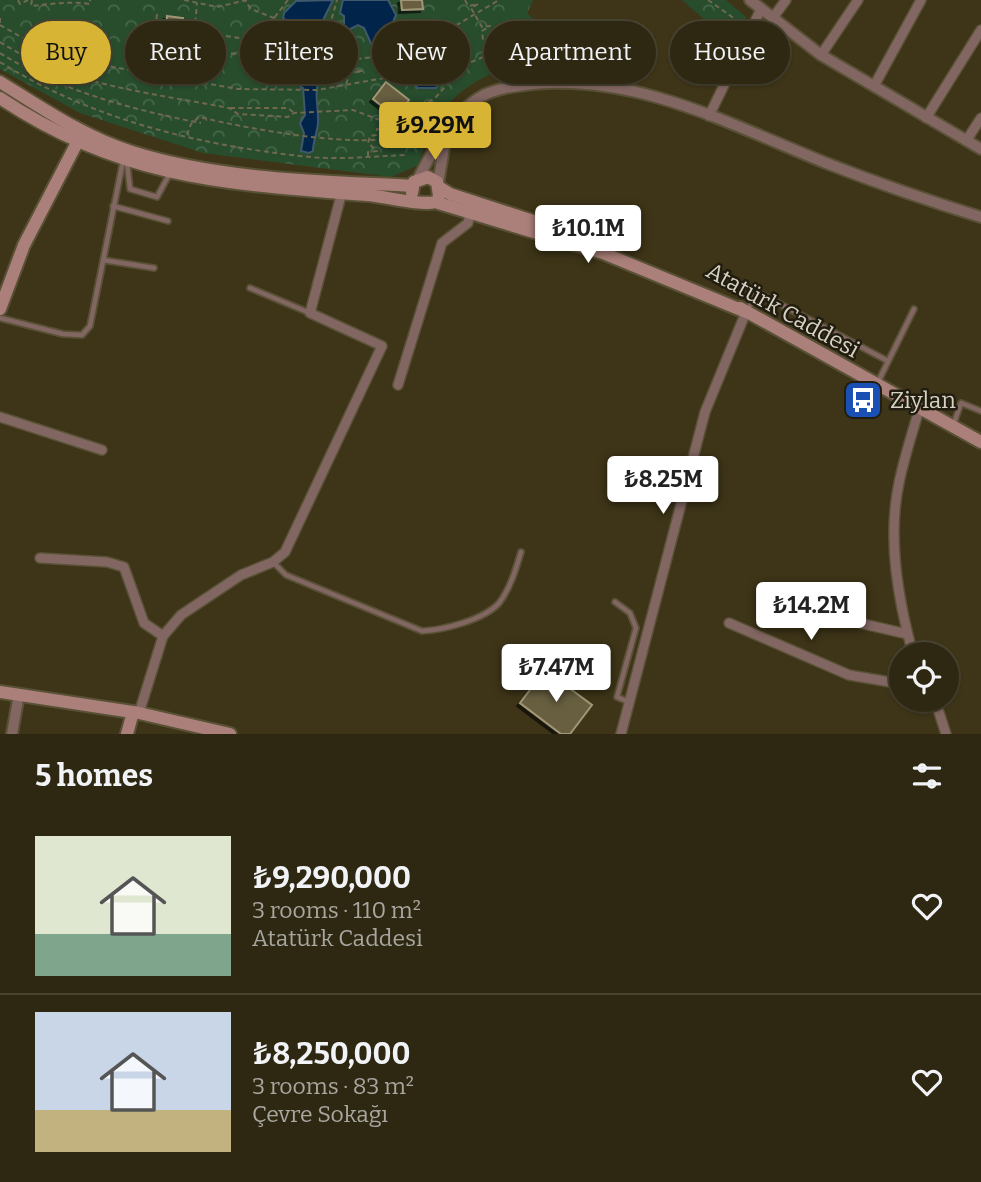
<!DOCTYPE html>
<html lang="en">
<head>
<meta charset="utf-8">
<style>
	:root { --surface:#2e2812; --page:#3a3420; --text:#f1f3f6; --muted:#a7a69f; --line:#494432; --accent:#d7b434 }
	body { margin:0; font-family:Bitter,serif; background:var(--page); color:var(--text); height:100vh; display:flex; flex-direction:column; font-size:26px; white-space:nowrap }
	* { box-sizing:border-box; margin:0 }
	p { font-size:23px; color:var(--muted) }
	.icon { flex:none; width:38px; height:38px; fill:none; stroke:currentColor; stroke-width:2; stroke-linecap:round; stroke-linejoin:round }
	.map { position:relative; height:734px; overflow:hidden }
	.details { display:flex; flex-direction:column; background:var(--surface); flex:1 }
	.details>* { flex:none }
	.banner { position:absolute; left:21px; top:21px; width:940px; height:63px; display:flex; gap:14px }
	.buttons { position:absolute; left:889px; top:642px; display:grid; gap:14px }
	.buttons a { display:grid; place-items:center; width:70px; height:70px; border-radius:50%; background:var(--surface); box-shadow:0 2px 5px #0004,0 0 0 2px var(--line); font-size:35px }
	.price { position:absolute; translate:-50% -60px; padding:0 16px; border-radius:7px; background:#fff; color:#222; font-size:23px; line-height:46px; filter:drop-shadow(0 2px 4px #0008) }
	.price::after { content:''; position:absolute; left:50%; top:42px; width:21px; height:16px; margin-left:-10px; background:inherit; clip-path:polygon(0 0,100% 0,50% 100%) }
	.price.active { background:var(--accent); color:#111 }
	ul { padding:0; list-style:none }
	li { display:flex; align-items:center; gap:21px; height:175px; padding:0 35px }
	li+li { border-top:2px solid var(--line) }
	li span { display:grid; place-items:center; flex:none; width:196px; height:140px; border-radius:0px; color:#555 }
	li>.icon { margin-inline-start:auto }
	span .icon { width:84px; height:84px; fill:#fffc; stroke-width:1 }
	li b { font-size:30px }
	h2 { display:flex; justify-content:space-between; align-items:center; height:84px; padding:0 35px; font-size:30px }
	.pill { padding:0 24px; border-radius:32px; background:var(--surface); box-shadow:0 2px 5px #0004,0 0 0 2px var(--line); font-size:24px; line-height:63px }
	.pill.active { background:var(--accent); color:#111 }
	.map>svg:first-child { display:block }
</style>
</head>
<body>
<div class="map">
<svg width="981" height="734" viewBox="0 0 981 734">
	<defs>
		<pattern id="park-crowns" width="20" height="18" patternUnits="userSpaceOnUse" patternTransform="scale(1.75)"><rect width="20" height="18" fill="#274d2d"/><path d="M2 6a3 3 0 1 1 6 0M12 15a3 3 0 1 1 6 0" fill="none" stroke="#46664a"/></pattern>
		<filter id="shadow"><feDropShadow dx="-3" dy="3" stdDeviation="0" flood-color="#0009"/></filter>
	</defs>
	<rect width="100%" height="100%" fill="#3e3518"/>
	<g fill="url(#park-crowns)">
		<path d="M0,0H533L527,13L537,23L528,61C470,77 432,103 419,165L391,177L203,153L80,113L0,69Z"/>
		<path d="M682,0H726L746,17L735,46Z"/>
	</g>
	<path fill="#00244a" stroke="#40586d" stroke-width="2" d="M333,0L323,20L326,26L333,31L344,25V16L340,13L343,0H388L396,15C387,32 396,46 407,59L420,58L422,70H433L443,76L436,88H418L407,73L395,69L373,48L364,28L358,25L350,29L357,48L353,54H349C336,28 311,27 301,55L303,65L320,77C313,93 319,107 318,123C317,134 313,141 313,151L309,153L301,151L304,133L300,123L305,115L303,88L278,70L273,55L280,42L311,31L312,20L298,23L283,19L284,13L296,1Z"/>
	<g fill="#685f40" stroke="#a19776" stroke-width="2" filter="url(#shadow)">
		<path d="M401,0H422L423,9L402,10Z"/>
		<path d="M167,16L183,18L181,37L166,36Z"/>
		<circle cx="324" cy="53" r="17"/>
		<path d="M386,82L409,100L396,117L373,99Z"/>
		<path d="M545,670L592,705L570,734H561L520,703Z"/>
	</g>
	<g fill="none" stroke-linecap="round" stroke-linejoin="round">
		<defs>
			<g id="service">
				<path d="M127,163L130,189L157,197L170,173"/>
				<path d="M113,206L168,221"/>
				<path d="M103,260L154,268"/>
				<path d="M250,288L310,313"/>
				<path d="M747,311L757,292L888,361"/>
				<path d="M0,318L63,334L82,335L90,326L123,161"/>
				<path d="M878,382L914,309"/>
				<path d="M953,426L961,403L981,411"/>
				<path d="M274,563L286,575L422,631C443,630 484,620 499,603C510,589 516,569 521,552"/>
				<path d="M615,602L630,613L636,628L617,697L629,702"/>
			</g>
			<g id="minor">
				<path d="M772,19L786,0"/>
				<path d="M821,55L858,0"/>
				<path d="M874,86L921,0"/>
				<path d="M709,116L761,9"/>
				<path d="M926,118L981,30"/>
				<path d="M966,141L981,118"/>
				<path d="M398,385L442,243L468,223L471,210"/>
				<path d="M0,417L102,450"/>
				<path d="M40,558L107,562L124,567L144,623L163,636"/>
				<path d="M825,615L907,634"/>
				<path d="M729,623L849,675L896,683L901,674"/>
				<path d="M913,654C898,600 887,539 899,483C904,458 912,434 919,410"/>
				<path d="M935,700L946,734"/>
				<path d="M139,713L163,636L181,615L241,575L273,562L285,552L382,346L310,313L343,188"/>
				<path d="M621,734L705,412L746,312"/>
			</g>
			<g id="tertiary">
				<path d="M750,0L821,55L981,149"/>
				<path d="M418,179C433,150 452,113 482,96C497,88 517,86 533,84C638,74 731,125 826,163C877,183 929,201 981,217"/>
				<path d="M438,184L446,135"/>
				<path d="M12,734L19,694"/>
			</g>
			<g id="secondary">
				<path d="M0,82C42,108 84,137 132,152C221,180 320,181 412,186"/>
				<path d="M0,98C121,179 226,184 367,195C383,196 422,206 435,202L603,253L746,312"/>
				<path d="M439,187L450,194L570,233"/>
				<path d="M412,193L414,182L428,177L437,182L439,196"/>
				<path d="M740,308L981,442"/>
				<path d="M0,309L24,245L81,135"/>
				<path d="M0,692L139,713L230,734"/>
				<path d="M127,734L133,712"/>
			</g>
		</defs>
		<use href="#service" stroke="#595136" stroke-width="8"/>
		<use href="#minor" stroke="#595136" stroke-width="12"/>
		<use href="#tertiary" stroke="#595136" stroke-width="14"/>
		<use href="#secondary" stroke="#595136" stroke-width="16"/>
		<g stroke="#70684f" stroke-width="2" stroke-dasharray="5 3.5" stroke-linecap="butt">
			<path d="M18,0L20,4L28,0"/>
			<path d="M32,0L31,6C52,4 69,1 90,4V0"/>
			<path d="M184,0L217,7L247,0"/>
			<path d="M288,0L274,18L311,38"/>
			<path d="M465,0L468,6L478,4L471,8L482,27L490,26L482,31L483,40"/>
			<path d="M708,0L735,19"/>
			<path d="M157,14L153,46L258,56L274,18L251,9L245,1"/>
			<path d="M0,18V24"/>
			<path d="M0,25L35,45L96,64L238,89L317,90L407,74L422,66L464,65"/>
			<path d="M156,25L165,26"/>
			<circle cx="514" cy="33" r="6"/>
			<path d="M184,29L263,42"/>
			<circle cx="325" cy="55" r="20"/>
			<path d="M327,35L337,0"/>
			<path d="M0,42C67,85 152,93 229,108L238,114L288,117L294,113L353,110L388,123L405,119L436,97L464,65L486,56L510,37"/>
			<path d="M193,48L197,3"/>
			<path d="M0,53C58,90 133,110 201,123"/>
			<path d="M348,60L382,56L403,37L417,35L429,38L443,33L499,0"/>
			<path d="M0,62C93,120 201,146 310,157C341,160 375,156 406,155"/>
			<path d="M346,84L350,73L363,71L349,70L348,60"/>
			<path d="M230,108H288L293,112"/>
			<path d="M187,135L191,124L199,117C250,129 364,151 411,134"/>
			<path d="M368,156V152L377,151L368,143L370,136L376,135L377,129L392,128L395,123"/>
		</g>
		<use href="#service" stroke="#826662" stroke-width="4.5"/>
		<use href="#minor" stroke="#826662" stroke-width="9"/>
		<use href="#tertiary" stroke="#826662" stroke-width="10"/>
		<use href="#secondary" stroke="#ac807a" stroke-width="12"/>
	</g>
	<defs>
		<symbol id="bus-square" viewBox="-11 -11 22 22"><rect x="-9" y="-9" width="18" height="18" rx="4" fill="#1a4fb4" stroke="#211d10"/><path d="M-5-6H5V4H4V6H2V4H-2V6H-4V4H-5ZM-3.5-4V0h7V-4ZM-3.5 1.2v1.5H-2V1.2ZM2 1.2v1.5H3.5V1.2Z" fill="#fff"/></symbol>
	</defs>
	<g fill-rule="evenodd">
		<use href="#bus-square" x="841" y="378" width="44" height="44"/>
	</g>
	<g text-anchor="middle" stroke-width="5" stroke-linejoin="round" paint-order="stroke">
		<g font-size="23" fill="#d6d1c0" stroke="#211d10">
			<text transform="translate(783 310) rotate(29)" y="8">Atatürk Caddesi</text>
		</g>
		<g font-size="23" fill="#d6d1c0" stroke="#211d10" text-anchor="start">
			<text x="890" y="408">Ziylan</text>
		</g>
	</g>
</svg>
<div class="buttons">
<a><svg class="icon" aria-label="locate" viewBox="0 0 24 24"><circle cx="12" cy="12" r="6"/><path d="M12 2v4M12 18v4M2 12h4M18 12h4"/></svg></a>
</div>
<b class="price active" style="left:435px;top:162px">₺9.29M</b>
<b class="price" style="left:588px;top:265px">₺10.1M</b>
<b class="price" style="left:663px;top:516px">₺8.25M</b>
<b class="price" style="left:811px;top:642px">₺14.2M</b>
<b class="price" style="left:556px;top:704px">₺7.47M</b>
<div class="banner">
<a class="pill active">Buy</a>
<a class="pill">Rent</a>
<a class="pill">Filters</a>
<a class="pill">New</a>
<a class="pill">Apartment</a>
<a class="pill">House</a>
</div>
</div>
<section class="details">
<h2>5 homes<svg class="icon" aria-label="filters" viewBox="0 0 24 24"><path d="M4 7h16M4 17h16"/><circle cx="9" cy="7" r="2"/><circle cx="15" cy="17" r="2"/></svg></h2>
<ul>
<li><span style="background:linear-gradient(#dfe7d0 70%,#7fa58c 0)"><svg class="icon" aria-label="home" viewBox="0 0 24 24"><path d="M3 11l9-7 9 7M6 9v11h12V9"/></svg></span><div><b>₺9,290,000</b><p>3 rooms · 110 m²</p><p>Atatürk Caddesi</p></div><svg class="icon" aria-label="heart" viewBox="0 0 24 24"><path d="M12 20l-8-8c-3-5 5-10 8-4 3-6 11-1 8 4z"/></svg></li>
<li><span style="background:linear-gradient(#c9d6e8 70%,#c2b280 0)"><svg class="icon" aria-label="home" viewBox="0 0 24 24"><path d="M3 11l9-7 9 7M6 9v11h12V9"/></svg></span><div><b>₺8,250,000</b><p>3 rooms · 83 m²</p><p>Çevre Sokağı</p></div><svg class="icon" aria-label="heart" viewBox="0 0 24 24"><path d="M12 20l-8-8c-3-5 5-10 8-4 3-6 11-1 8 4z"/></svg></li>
</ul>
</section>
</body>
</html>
